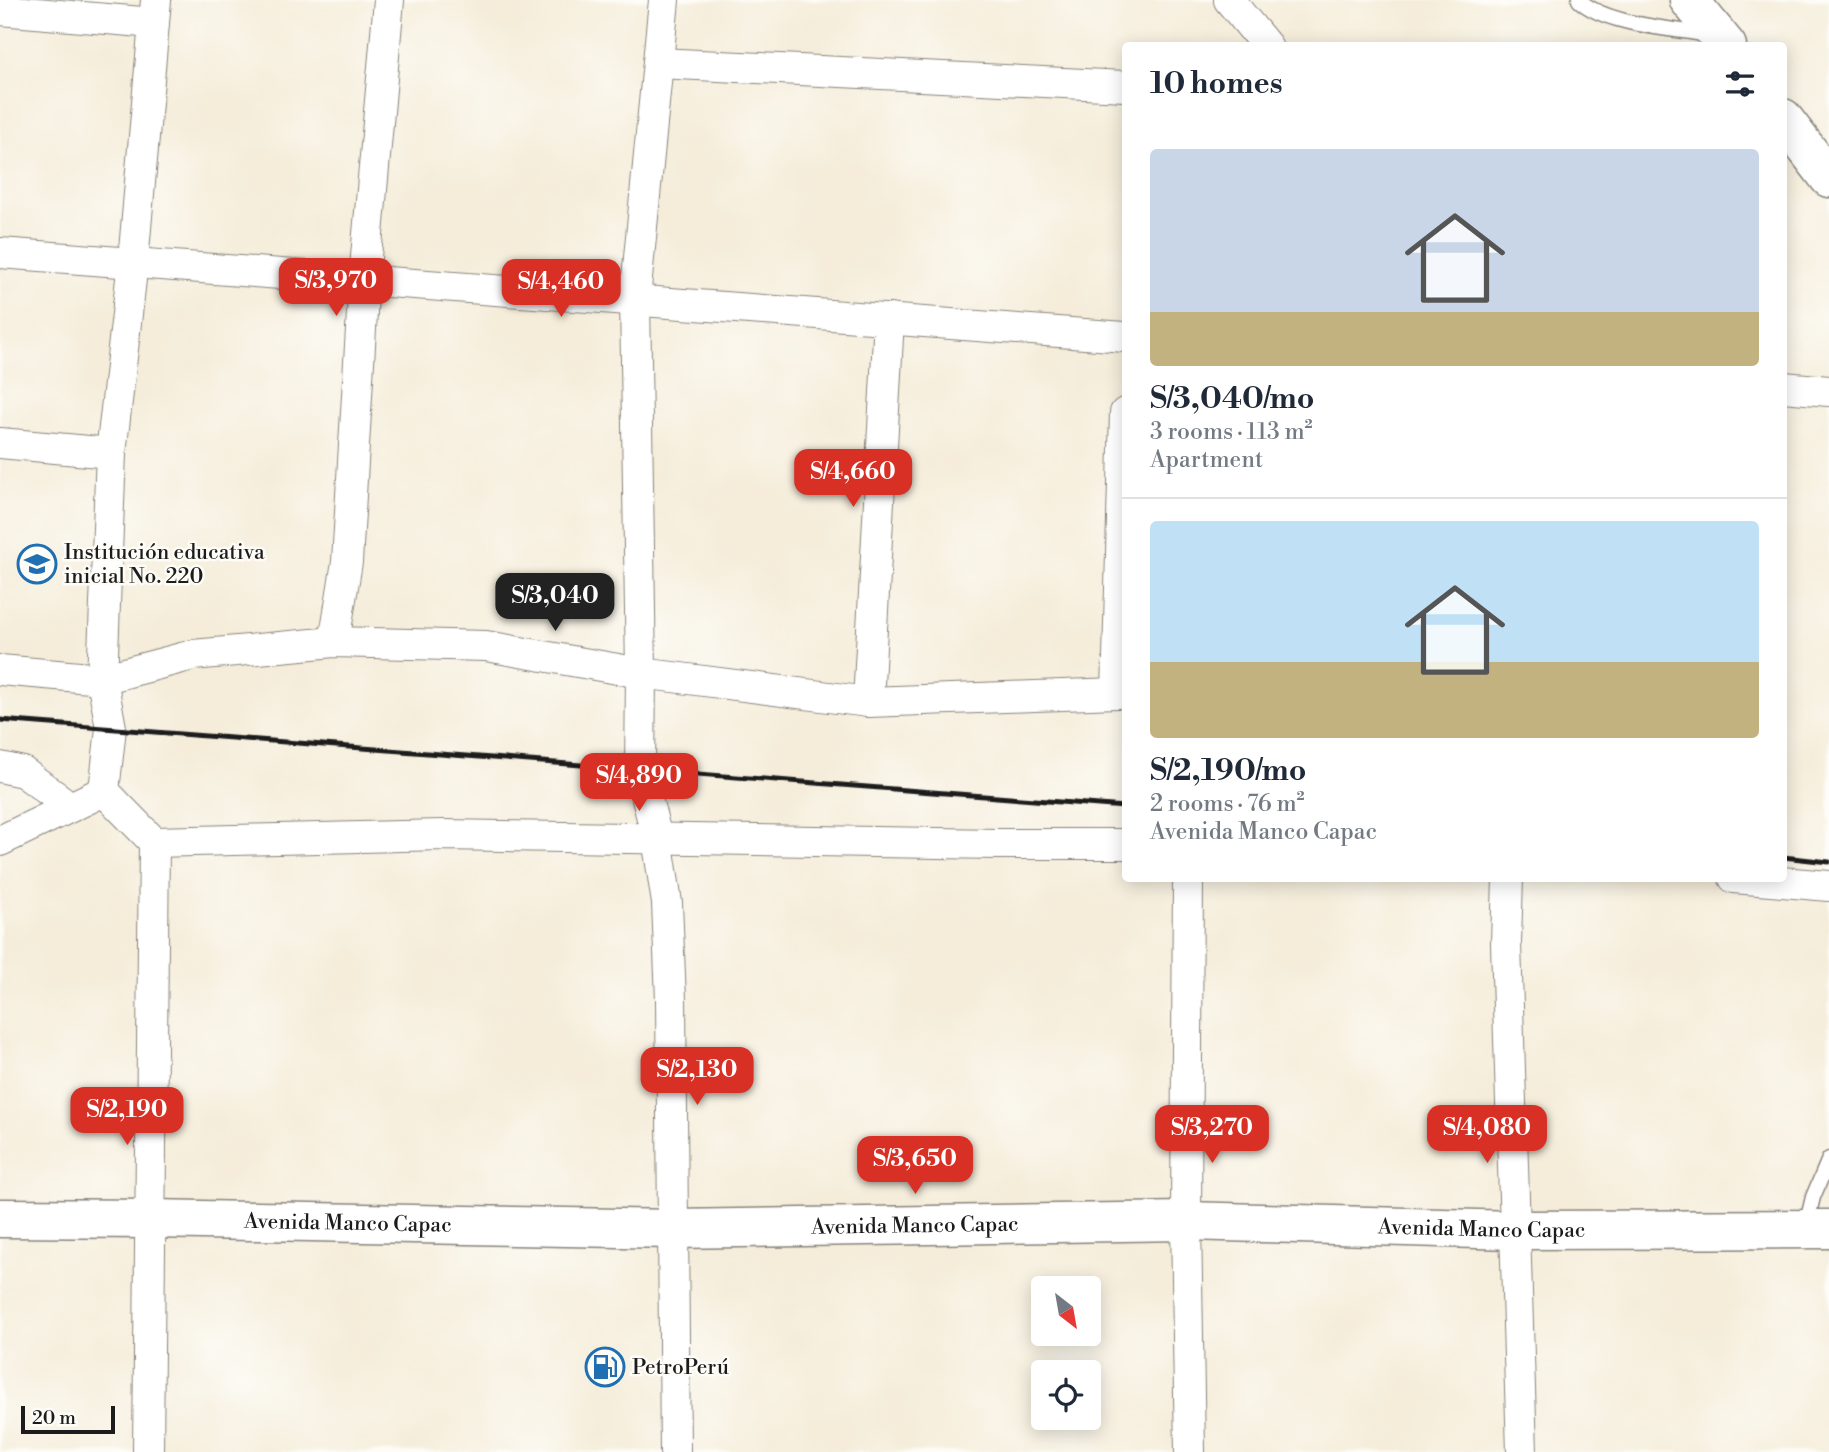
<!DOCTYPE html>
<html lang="en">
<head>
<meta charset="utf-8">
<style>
	:root { --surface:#fff; --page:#f2f2f3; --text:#1f2937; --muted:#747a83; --line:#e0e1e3; --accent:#d93025 }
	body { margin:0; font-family:"Libre Bodoni",serif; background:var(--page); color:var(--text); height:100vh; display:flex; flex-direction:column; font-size:26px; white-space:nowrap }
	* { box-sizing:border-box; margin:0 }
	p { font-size:23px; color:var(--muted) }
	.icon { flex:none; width:38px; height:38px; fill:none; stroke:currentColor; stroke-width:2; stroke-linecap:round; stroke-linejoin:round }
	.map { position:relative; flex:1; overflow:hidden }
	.drawer { position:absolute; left:1122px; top:42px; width:665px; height:840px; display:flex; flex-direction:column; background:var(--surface); border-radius:7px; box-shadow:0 4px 18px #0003 }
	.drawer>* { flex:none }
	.needle { width:46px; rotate:149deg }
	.fabs { position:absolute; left:1031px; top:1276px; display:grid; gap:14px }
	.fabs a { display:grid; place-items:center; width:70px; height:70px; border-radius:7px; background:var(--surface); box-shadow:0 4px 18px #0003; font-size:35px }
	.scale { position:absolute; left:21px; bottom:18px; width:94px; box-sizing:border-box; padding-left:7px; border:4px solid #1c1c1c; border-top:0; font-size:19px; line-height:24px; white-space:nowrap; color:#1c1c1c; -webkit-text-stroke:5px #fdfcf7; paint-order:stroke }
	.price { position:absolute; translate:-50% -60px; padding:0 16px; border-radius:14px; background:var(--accent); color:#fff; font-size:23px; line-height:46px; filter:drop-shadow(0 2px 4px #0008) }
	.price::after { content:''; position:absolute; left:50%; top:42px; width:21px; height:16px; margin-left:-10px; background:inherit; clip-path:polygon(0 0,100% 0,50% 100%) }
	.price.current { background:#222; color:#fff }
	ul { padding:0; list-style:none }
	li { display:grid; align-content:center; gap:14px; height:371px; padding:0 28px }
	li+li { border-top:2px solid var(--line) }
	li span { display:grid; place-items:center; height:217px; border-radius:7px; color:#555 }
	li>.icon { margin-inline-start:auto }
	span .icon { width:126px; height:126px; fill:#fffc; stroke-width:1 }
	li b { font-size:30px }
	h2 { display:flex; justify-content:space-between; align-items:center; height:84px; padding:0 28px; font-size:30px }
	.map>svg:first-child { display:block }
</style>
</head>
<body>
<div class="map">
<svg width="1829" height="1452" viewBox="0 0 1829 1452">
	<rect width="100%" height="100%" fill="#fdfcf7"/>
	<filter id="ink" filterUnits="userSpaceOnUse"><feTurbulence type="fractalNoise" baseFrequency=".0143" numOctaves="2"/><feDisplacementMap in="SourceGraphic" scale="14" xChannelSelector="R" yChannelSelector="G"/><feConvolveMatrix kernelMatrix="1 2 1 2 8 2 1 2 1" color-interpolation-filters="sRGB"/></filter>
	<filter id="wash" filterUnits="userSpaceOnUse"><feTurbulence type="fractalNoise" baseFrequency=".00686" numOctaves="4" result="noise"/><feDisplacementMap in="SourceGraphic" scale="28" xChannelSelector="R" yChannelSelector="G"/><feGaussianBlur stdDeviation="1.57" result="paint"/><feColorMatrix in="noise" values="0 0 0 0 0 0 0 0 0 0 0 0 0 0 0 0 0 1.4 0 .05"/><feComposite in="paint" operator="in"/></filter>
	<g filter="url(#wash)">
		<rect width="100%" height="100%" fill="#f5edda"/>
	</g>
	<g filter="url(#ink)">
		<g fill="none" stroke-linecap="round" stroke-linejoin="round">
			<defs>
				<g id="lane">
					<path d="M1579,0C1606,25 1671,28 1708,35"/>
					<path d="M1806,1226L1813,1197L1829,1159"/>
				</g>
				<g id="street">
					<path d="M664,0L635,299L641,673L640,771L657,838L667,903L671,1000L675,1452"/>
					<path d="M1229,0L1267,46"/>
					<path d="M0,10L154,23"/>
					<path d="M658,63L1125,86"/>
					<path d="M0,253L1125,337"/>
					<path d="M1783,387L1829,391"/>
					<path d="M0,443L111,453"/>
					<path d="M334,642L347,562L364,279L389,0"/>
					<path d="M0,670L102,679L193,655L334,642L486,646L641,673L868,702L1117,693L1125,686"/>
					<path d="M1117,693L1125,413"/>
					<path d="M868,702L889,319"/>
					<path d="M0,767L23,772L69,806"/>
					<path d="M0,841L104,791"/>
					<path d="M154,842L443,835L998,844H1125"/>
					<path d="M1188,878L1186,1221L1190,1452"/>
					<path d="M1508,878L1506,943L1522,1452"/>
					<path d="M1734,878L1829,886"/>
					<path d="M148,1452L154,842L104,791L111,728L102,679L111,453L133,262L156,0"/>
				</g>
				<g id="secondary">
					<path id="s1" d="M0,1218L152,1219L673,1229L1186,1221L1514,1230L1829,1229"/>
				</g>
				<g id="highway">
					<path d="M1689,0L1727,46"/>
					<path d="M1783,118L1829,178"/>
				</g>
			</defs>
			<use href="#lane" stroke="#88847b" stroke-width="17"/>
			<use href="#street" stroke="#88847b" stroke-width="32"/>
			<use href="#secondary" stroke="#88847b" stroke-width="41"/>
			<use href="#highway" stroke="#88847b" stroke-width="41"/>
			<use href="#lane" stroke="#fff" stroke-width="14"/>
			<use href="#street" stroke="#fff" stroke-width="30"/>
			<use href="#secondary" stroke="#fff" stroke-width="38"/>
			<use href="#highway" stroke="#fff" stroke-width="38"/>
			<g stroke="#1c1c1c" stroke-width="5">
				<path d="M0,720L1125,807"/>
				<path d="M1783,857L1829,862"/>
			</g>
		</g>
	</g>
	<defs>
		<symbol id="school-ring" viewBox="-11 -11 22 22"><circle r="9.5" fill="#fdfcf7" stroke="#1f6fb2" stroke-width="1.5"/><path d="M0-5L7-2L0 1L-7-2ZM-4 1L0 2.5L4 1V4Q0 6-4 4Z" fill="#1f6fb2"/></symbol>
		<symbol id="fuel-ring" viewBox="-11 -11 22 22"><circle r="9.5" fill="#fdfcf7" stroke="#1f6fb2" stroke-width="1.5"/><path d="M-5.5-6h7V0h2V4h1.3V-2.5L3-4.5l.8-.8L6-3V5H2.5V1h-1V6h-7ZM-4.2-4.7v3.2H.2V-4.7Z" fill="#1f6fb2"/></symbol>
	</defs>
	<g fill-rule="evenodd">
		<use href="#school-ring" x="15" y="542" width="44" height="44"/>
		<use href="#fuel-ring" x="583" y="1345" width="44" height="44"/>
	</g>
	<g text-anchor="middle" stroke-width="5" stroke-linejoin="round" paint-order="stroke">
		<g font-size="21" fill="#1c1c1c" stroke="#fdfcf7" text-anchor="start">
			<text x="64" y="559">Institución educativa<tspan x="64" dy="24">inicial No. 220</tspan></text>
			<text x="632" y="1374">PetroPerú</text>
		</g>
		<g font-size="21" fill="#1c1c1c" stroke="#fdfcf7">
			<text dy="7" stroke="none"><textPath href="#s1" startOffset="348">Avenida Manco Capac</textPath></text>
			<text dy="7" stroke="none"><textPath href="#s1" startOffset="915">Avenida Manco Capac</textPath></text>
			<text dy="7" stroke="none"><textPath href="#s1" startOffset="1482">Avenida Manco Capac</textPath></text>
		</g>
	</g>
</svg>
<div class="fabs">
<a><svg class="needle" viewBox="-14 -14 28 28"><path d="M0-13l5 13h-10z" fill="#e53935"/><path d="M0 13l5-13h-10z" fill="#747a83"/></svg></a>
<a><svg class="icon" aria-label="locate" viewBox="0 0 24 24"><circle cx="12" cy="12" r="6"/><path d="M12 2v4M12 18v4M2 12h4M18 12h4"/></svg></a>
</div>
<div class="scale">20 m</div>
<b class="price" style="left:336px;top:318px">S/3,970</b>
<b class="price" style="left:561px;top:319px">S/4,460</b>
<b class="price" style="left:853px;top:509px">S/4,660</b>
<b class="price current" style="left:555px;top:633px">S/3,040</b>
<b class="price" style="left:639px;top:813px">S/4,890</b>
<b class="price" style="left:697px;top:1107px">S/2,130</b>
<b class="price" style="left:127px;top:1147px">S/2,190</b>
<b class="price" style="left:1212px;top:1165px">S/3,270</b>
<b class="price" style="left:1487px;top:1165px">S/4,080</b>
<b class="price" style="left:915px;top:1196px">S/3,650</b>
<section class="drawer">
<h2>10 homes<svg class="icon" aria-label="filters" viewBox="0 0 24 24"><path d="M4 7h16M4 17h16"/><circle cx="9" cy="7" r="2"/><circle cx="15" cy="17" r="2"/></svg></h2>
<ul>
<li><span style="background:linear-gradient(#c9d6e8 75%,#c2b280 0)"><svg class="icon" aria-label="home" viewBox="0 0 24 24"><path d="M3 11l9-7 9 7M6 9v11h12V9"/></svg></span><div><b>S/3,040/mo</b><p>3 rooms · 113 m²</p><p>Apartment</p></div></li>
<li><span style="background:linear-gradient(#bfe0f5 65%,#c2b280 0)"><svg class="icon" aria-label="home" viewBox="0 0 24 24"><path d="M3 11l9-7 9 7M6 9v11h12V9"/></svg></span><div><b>S/2,190/mo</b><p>2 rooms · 76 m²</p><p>Avenida Manco Capac</p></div></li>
</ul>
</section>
</div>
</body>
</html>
